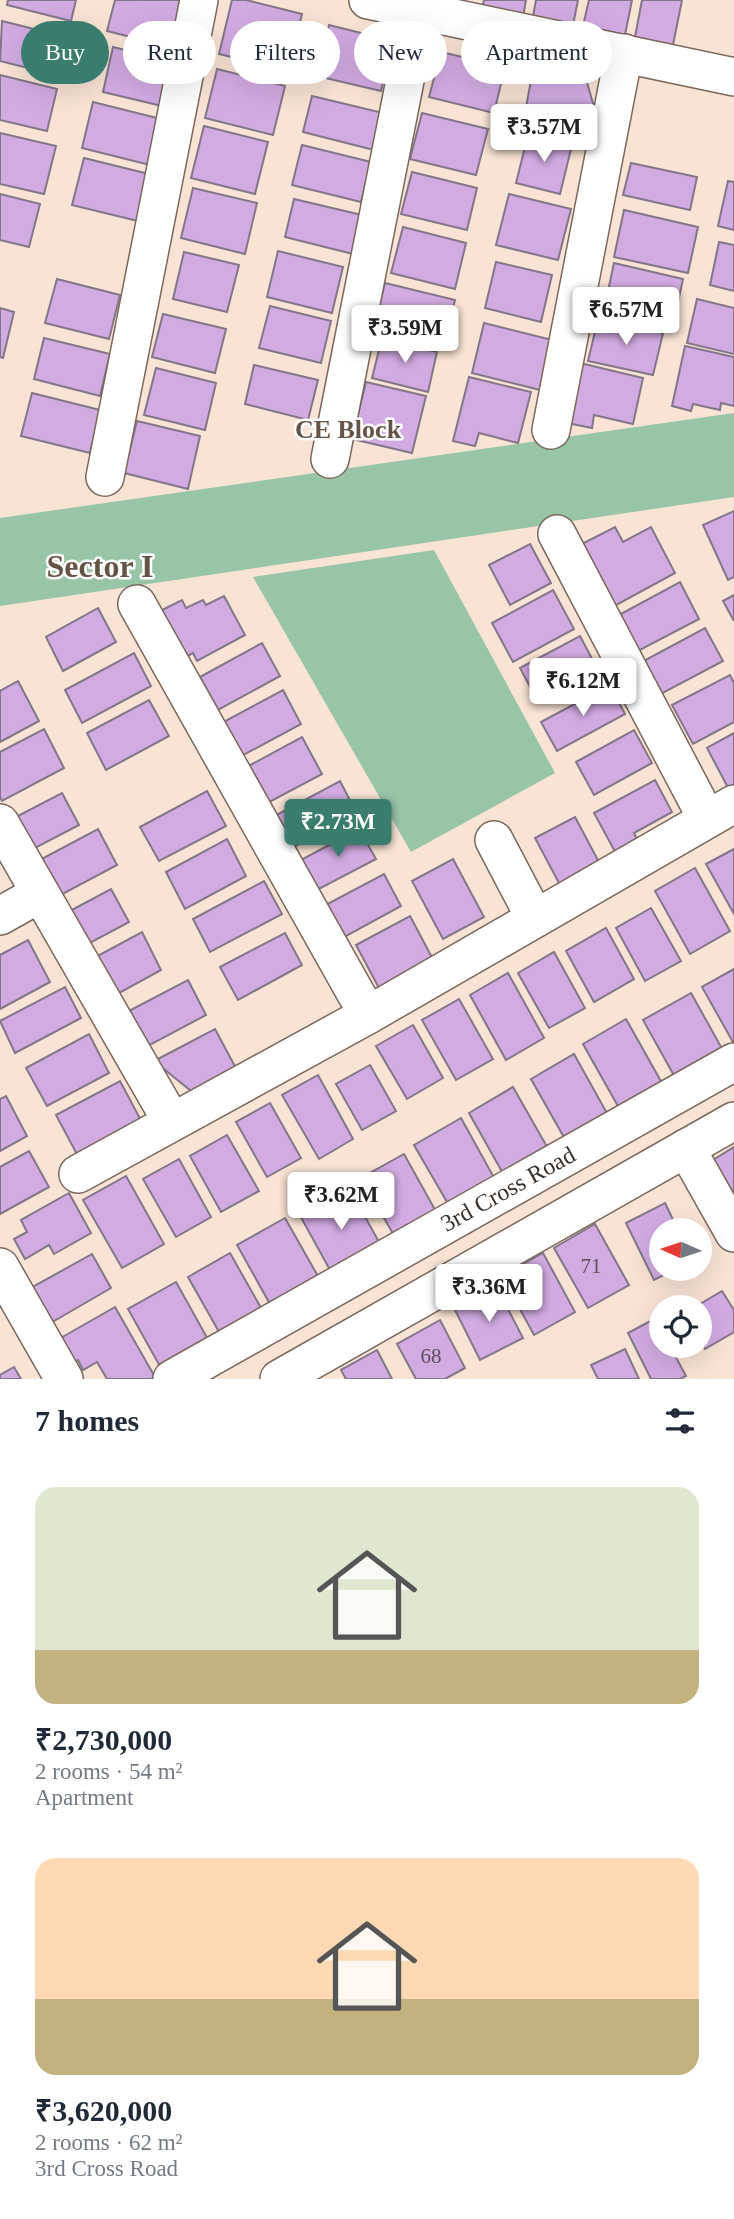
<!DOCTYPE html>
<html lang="en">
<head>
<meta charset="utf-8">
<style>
	:root { --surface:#fff; --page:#f2f2f3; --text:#1f2937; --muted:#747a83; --accent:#3a7d6e }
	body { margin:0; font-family:"Times New Roman",serif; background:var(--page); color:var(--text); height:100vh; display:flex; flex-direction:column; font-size:26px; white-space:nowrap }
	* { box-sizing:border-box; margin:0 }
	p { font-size:23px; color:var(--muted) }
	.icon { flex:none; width:38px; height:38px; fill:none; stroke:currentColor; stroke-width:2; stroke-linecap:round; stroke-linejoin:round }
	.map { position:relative; height:1379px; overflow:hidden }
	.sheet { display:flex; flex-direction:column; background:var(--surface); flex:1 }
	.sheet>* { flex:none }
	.guide { position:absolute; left:21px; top:21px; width:693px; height:63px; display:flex; gap:14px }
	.needle { width:46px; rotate:273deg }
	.buttons { position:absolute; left:649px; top:1218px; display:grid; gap:14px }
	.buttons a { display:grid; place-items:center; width:63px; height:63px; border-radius:50%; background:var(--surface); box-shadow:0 7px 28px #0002; font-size:35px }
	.price { position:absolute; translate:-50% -60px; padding:0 16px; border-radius:7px; background:#fff; color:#222; font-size:23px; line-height:46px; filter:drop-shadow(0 2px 4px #0008) }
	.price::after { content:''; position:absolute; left:50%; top:42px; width:21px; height:16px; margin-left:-10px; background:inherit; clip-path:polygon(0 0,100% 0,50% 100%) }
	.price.on { background:var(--accent); color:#fff }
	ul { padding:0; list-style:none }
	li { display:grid; align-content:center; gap:14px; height:371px; padding:0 35px }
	li span { display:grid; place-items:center; height:217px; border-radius:21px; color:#555 }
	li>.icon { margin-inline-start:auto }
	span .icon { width:126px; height:126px; fill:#fffc; stroke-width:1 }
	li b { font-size:30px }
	h2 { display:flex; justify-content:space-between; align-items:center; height:84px; padding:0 35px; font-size:30px }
	.tag { padding:0 24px; border-radius:32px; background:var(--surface); box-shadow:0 7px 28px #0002; font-size:24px; line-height:63px }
	.tag.on { background:var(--accent); color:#fff }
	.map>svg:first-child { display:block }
</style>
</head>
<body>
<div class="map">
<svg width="734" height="1379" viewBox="0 0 734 1379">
	<rect width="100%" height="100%" fill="#f8e3d4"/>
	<g fill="#99c5a7">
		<path d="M734,413V497L0,606V518Z"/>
		<path d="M434,550L555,773L411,852L253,577Z"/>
	</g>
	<g fill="#d2abe3" stroke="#827688" stroke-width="2">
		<path d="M8,0H76L71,21L7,5Z"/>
		<path d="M115,0H190L178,49L107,31Z"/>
		<path d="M232,0H246L302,14L288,71L219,54Z"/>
		<path d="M484,0H526L523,17L482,8Z"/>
		<path d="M536,0H578L572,30L532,22Z"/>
		<path d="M589,0H632L625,35L583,26Z"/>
		<path d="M642,0H682L673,45L635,37Z"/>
		<path d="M2,21L58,35L48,73L0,61Z"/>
		<path d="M329,25L393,41L381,91L317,76Z"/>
		<path d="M113,47L173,62L162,106L103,92Z"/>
		<path d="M441,52L505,67L494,113L429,97Z"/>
		<path d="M535,58L583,68L594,107L588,136L523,124Z"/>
		<path d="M217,69L285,86L273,135L205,118Z"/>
		<path d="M0,75L57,89L47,131L0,120Z"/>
		<path d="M312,96L383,113L374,150L303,132Z"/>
		<path d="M93,102L161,119L150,165L82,148Z"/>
		<path d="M422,113L488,129L476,175L410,159Z"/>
		<path d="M204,126L268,142L255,194L191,178Z"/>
		<path d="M0,133L56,146L44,194L0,184Z"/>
		<path d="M528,135L572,145L560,194L516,183Z"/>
		<path d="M302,145L371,162L361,202L292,185Z"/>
		<path d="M84,158L153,175L142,222L72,205Z"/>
		<path d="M631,163L697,177L690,210L623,195Z"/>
		<path d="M412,172L477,188L467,230L401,214Z"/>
		<path d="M728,181L734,182V230L718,226Z"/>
		<path d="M193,188L257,203L245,254L181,238Z"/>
		<path d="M0,194L40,204L29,247L0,240Z"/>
		<path d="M509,194L571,209L558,260L496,245Z"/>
		<path d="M294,199L362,215L353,254L285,237Z"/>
		<path d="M624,210L698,227L688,273L614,257Z"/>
		<path d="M403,227L466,243L455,289L391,273Z"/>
		<path d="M719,242L734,245V291L710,285Z"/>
		<path d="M278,251L343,267L332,313L267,297Z"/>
		<path d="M184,252L239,265L227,312L173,299Z"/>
		<path d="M496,262L552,275L541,322L485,308Z"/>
		<path d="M614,263L683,279L674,321L605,305Z"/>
		<path d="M57,279L120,295L109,339L45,323Z"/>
		<path d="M385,283L455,300L445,340L375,323Z"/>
		<path d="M697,299L734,308V354L687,343Z"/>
		<path d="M270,306L331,321L321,363L259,348Z"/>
		<path d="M0,308L14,312L3,358L0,357Z"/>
		<path d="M163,314L226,329L215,373L152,357Z"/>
		<path d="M598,319L663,333L653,375L588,361Z"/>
		<path d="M484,323L552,340L540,390L472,373Z"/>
		<path d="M44,338L110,354L100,396L34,379Z"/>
		<path d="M382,338L437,352L428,392L372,378Z"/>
		<path d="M685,346L734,357V406L721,403L720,410L693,404L691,411L672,406Z"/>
		<path d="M580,363L643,378L633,424L594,415L592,428L567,423Z"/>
		<path d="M254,365L318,380L308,420L245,404Z"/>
		<path d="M156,368L216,383L205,430L144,415Z"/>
		<path d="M469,377L531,392L518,443L479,433L475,446L453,441Z"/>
		<path d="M366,382L426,396L412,453L352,439Z"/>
		<path d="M32,393L100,410L90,453L21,436Z"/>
		<path d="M137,421L200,436L188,489L124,473Z"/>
		<path d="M734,511V577L728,580L703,525Z"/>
		<path d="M615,527L623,542L651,527L675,573L609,609L576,547Z"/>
		<path d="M530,544L551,583L510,605L489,565Z"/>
		<path d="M680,582L699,619L638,651L619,615Z"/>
		<path d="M553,590L574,629L513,662L492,623Z"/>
		<path d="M734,595V621L723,601Z"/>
		<path d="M224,596L245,635L197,661L193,653L183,659L158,612L182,600L186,608L203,600L206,605Z"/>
		<path d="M98,608L116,642L63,671L46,637Z"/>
		<path d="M705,628L723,661L657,696L640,663Z"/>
		<path d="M580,636L598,670L538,702L520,668Z"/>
		<path d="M262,643L280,676L218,710L200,677Z"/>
		<path d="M134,653L151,686L82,723L65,690Z"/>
		<path d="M730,675L734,683V722L693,744L672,705Z"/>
		<path d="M18,681L39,721L0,742V691Z"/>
		<path d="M610,685L625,714L557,751L541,722Z"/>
		<path d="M283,690L301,724L236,759L218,725Z"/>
		<path d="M149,700L169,736L106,770L87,733Z"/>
		<path d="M44,729L64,768L2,801L0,797V752Z"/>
		<path d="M634,730L652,763L594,795L576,762Z"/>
		<path d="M734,733V799L707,748Z"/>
		<path d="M302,737L322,774L262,806L243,769Z"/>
		<path d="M655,780L672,812L634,833L641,847L619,859L594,813Z"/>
		<path d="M340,781L357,814L288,850L271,818Z"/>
		<path d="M207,791L226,826L159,861L140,827Z"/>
		<path d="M62,793L79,825L33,849L16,817Z"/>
		<path d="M575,817L600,864L560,885L535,838Z"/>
		<path d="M98,829L117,865L55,898L36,862Z"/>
		<path d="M359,829L376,859L317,890L301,860Z"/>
		<path d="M227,839L246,876L185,909L166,872Z"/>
		<path d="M734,849V914L706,864Z"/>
		<path d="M453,859L484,917L443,939L412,881Z"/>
		<path d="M695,868L730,931L690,954L655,891Z"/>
		<path d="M384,874L401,906L337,941L320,908Z"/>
		<path d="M264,881L282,914L210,952L193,919Z"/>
		<path d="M111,889L129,922L88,944L70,911Z"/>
		<path d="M651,908L681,961L645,981L616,928Z"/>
		<path d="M410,916L435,963L381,992L356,945Z"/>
		<path d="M606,928L634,979L594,1002L566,951Z"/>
		<path d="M142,932L161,970L112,997L92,959Z"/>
		<path d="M285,933L302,965L238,1000L220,967Z"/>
		<path d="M28,940L50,982L0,1009V955Z"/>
		<path d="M554,952L585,1008L549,1028L518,973Z"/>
		<path d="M734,969V1044L702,987Z"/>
		<path d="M508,973L544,1038L506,1060L470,995Z"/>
		<path d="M188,980L206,1015L146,1047L127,1012Z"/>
		<path d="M65,987L81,1018L15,1053L0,1021Z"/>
		<path d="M691,993L725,1054L677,1081L643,1020Z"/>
		<path d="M459,999L493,1059L456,1080L422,1020Z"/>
		<path d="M626,1019L667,1092L624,1117L583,1044Z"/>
		<path d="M413,1025L443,1078L407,1099L376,1046Z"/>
		<path d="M215,1029L238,1072L196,1095L154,1061Z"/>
		<path d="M89,1034L109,1073L47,1106L26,1068Z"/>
		<path d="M574,1054L613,1124L570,1148L531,1079Z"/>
		<path d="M370,1065L396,1111L362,1130L336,1084Z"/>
		<path d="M318,1075L353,1139L319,1159L282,1095Z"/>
		<path d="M120,1081L144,1126L80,1160L56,1115Z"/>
		<path d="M513,1087L550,1152L505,1177L469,1113Z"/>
		<path d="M6,1096L27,1136L0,1151V1099Z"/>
		<path d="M270,1103L301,1158L267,1177L236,1122Z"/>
		<path d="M461,1118L497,1183L451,1209L414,1145Z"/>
		<path d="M227,1135L259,1191L221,1212L190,1156Z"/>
		<path d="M734,1147V1208L708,1163Z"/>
		<path d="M29,1151L49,1187L0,1214V1167Z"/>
		<path d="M404,1154L438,1215L396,1239L361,1178Z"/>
		<path d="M179,1159L211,1217L176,1237L143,1179Z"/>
		<path d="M126,1176L164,1244L122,1268L83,1200Z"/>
		<path d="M347,1184L384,1251L335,1279L298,1212Z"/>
		<path d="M69,1193L91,1233L54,1254L49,1245L25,1259L14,1239L27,1232L21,1220Z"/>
		<path d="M665,1203L678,1230H662V1269H676L654,1280L626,1223Z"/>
		<path d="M285,1218L323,1285L275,1313L237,1245Z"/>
		<path d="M595,1224L629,1285L588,1308L554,1248Z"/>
		<path d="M230,1253L265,1315L223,1339L188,1277Z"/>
		<path d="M543,1253L575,1312L534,1335L502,1276Z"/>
		<path d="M92,1254L111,1288L49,1324L29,1289Z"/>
		<path d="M176,1282L210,1343L162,1370L128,1309Z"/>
		<path d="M497,1288L523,1338L480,1360L455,1310Z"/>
		<path d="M722,1291L734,1310V1332L705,1349L700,1341V1307H695Z"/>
		<path d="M115,1307L155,1377L151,1379H107L97,1362L83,1370L78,1360L73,1363L59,1339Z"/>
		<path d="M656,1318L662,1329V1346H670L686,1376L680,1379H651L628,1333Z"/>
		<path d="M440,1320L465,1368L445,1379H416L397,1344Z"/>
		<path d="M625,1349L639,1379H598L591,1365Z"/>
		<path d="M377,1350L392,1379H346L341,1370Z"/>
		<path d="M14,1367L21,1379H0V1375Z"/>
	</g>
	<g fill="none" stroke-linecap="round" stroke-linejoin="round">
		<defs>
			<g id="minor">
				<path d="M368,0L734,77"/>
				<path d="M551,430L624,53"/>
				<path d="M330,459L419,10"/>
				<path d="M105,477L199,0"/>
				<path d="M557,534L707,819"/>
				<path d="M0,823L172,1122"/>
				<path d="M494,840L535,918"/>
				<path d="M0,916L39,894"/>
				<path d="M368,1015L734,804"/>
				<path d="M686,1148L734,1233"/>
				<path d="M78,1174L368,1015L137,604"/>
				<path d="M0,1267L64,1379"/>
				<path d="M172,1379L734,1062"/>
				<path d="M279,1379L734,1121"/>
			</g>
		</defs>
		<use href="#minor" stroke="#7b685b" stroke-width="40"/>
		<use href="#minor" stroke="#fff" stroke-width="37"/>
	</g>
	<g text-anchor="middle" stroke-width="5" stroke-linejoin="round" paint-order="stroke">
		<g font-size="21" fill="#5e4e58">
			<text x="591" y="1273">71</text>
			<text x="431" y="1363">68</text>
		</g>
		<g font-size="24" fill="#372f29" stroke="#fff">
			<text transform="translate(508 1189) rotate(-29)" y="8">3rd Cross Road</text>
		</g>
		<g font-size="26" font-weight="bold" fill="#655346" stroke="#fff">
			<text x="348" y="438">CE Block</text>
		</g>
		<g font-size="32" font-weight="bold" fill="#655346" stroke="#fff">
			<text x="100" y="577">Sector I</text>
		</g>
	</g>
</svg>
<div class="buttons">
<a><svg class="needle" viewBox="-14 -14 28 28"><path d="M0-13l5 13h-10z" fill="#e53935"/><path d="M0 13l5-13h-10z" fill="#747a83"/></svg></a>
<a><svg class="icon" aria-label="locate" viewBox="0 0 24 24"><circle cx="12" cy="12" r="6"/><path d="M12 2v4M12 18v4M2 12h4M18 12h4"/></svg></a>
</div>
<b class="price" style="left:544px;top:164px">₹3.57M</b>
<b class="price" style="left:626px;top:347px">₹6.57M</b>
<b class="price" style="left:405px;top:365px">₹3.59M</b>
<b class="price" style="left:583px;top:718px">₹6.12M</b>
<b class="price on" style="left:338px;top:859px">₹2.73M</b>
<b class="price" style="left:341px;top:1232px">₹3.62M</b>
<b class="price" style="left:489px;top:1324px">₹3.36M</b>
<div class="guide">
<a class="tag on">Buy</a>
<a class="tag">Rent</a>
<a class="tag">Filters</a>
<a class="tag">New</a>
<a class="tag">Apartment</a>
</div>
</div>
<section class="sheet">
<h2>7 homes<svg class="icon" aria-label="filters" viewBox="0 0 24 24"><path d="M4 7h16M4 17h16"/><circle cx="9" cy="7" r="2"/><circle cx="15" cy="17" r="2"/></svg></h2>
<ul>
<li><span style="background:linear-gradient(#dfe7d0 75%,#c2b280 0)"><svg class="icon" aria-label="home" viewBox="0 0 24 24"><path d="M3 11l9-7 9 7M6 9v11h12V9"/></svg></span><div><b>₹2,730,000</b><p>2 rooms · 54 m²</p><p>Apartment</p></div></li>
<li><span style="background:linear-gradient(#ffd9b3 65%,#c2b280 0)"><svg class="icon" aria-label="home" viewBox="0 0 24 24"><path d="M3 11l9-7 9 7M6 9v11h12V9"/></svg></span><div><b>₹3,620,000</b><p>2 rooms · 62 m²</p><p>3rd Cross Road</p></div></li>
</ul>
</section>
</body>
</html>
